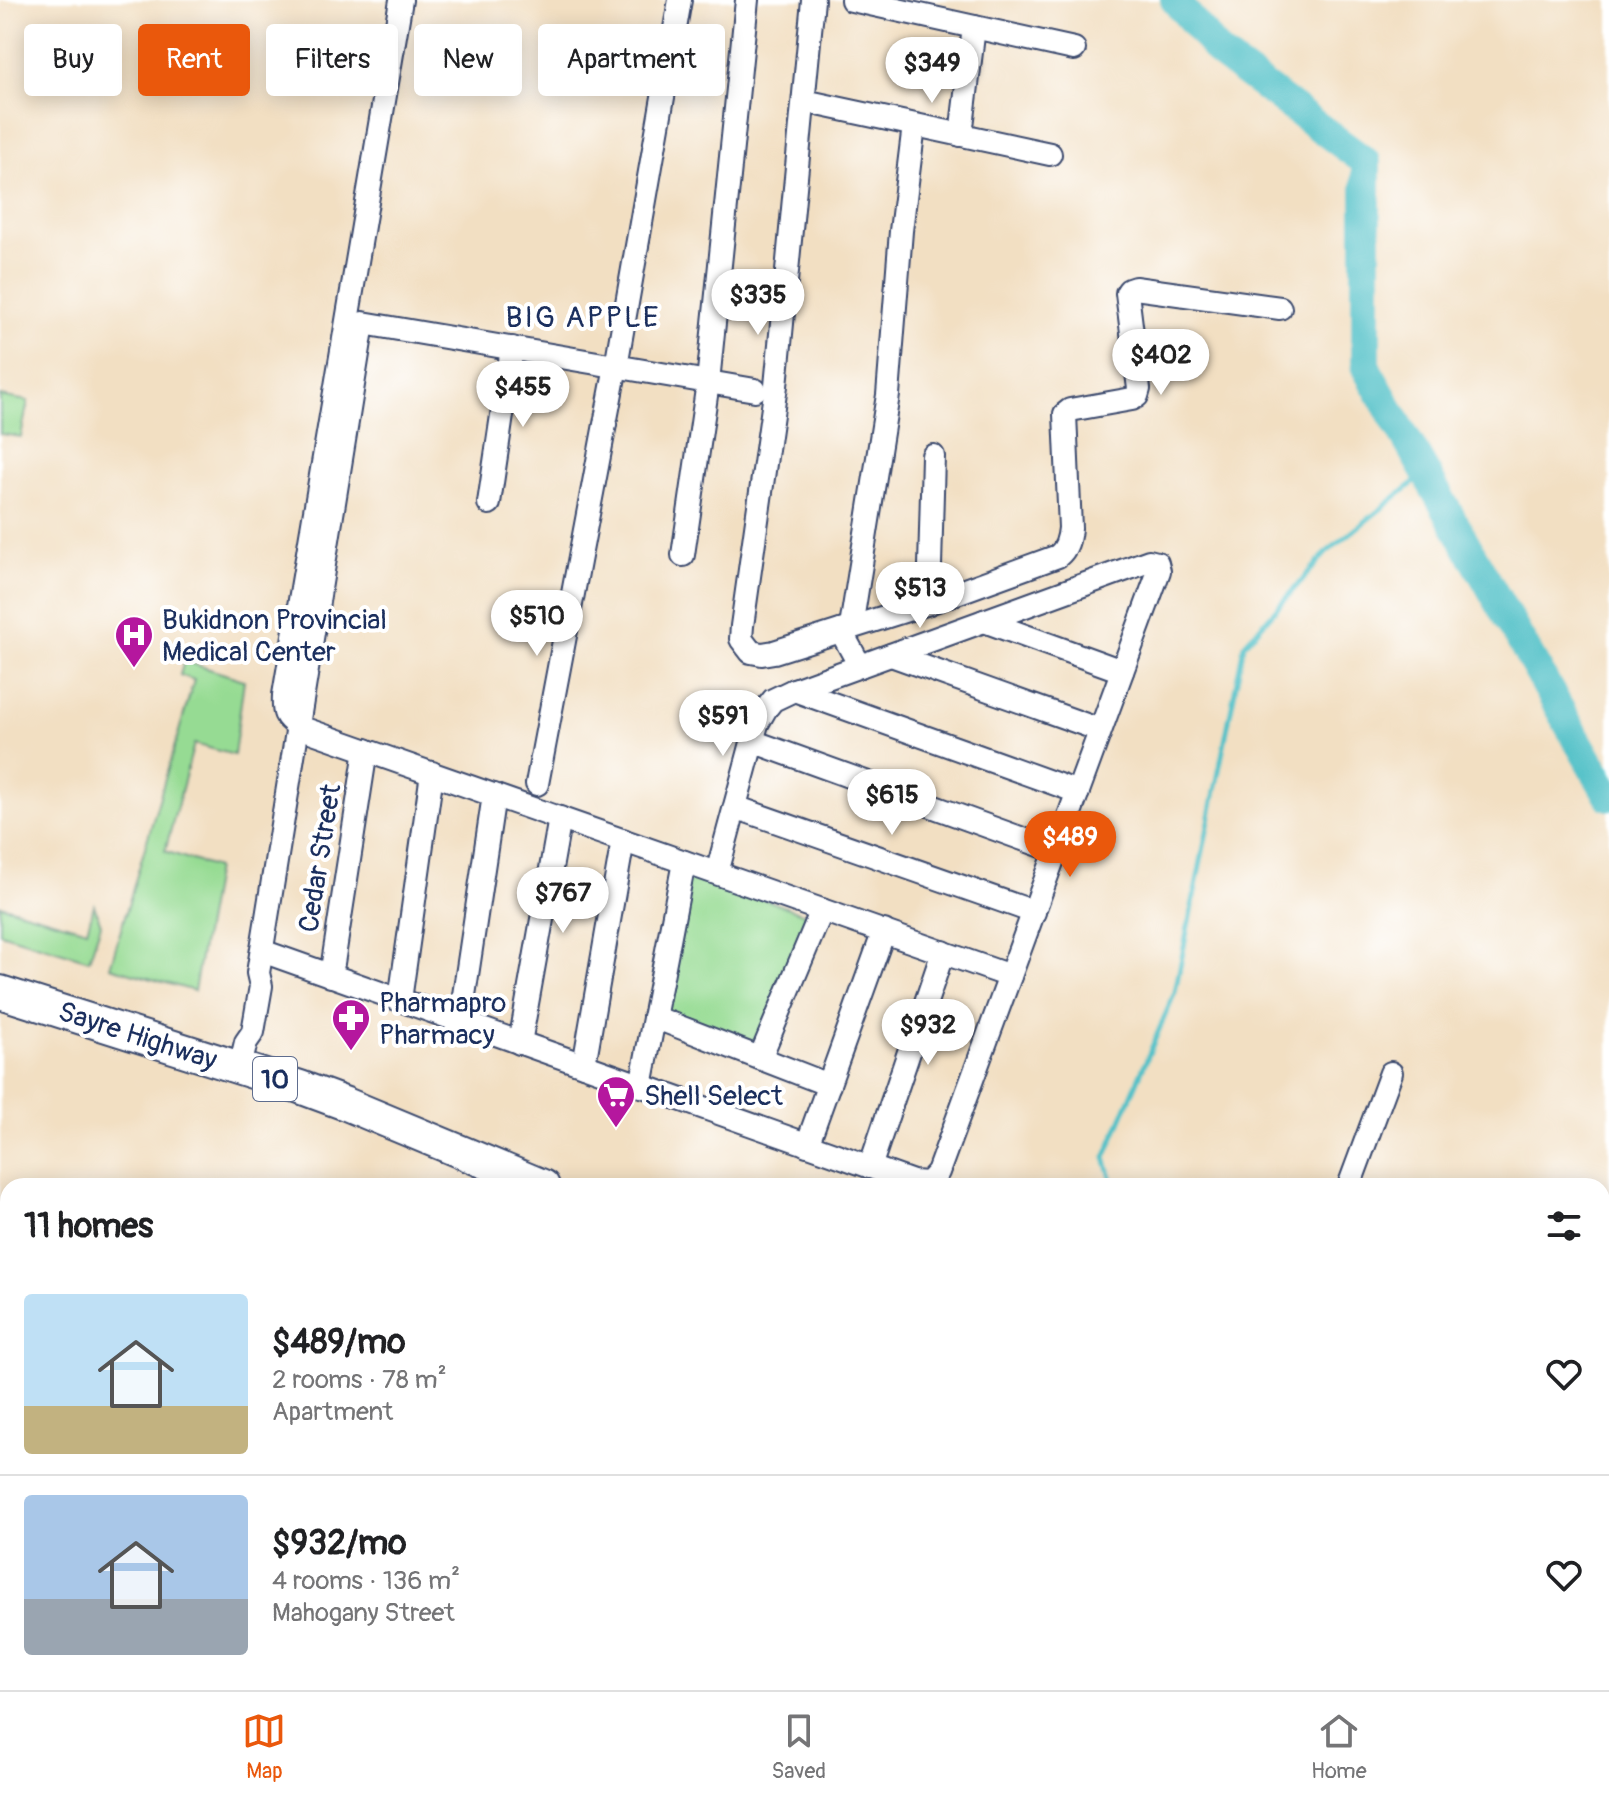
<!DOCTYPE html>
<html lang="en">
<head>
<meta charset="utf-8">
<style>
	:root { --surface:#fff; --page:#f6f6f6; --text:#202124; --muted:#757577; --line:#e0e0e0; --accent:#ea580c }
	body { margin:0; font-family:Pangolin,sans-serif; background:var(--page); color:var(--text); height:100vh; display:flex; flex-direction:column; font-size:30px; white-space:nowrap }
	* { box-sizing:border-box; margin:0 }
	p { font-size:26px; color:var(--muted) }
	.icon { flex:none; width:44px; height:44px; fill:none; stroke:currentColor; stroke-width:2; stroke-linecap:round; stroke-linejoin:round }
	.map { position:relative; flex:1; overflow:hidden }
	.drawer { position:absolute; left:0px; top:1178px; width:1610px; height:512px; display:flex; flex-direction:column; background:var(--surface); border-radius:24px 24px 0 0; box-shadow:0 4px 20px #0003 }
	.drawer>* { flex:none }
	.guide { position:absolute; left:24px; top:24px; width:800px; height:72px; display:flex; gap:16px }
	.price { position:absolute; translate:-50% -68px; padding:0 18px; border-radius:28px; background:#fff; color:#222; font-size:26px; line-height:52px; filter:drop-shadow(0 2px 4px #0008) }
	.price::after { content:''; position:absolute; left:50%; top:48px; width:24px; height:18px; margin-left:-12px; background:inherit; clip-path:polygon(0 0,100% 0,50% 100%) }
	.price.current { background:var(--accent); color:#fff }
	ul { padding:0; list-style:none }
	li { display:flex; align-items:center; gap:24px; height:200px; padding:0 24px }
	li+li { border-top:2px solid var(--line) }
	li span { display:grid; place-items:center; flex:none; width:224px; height:160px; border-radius:8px; color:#555 }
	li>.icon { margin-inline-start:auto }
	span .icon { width:96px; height:96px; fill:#fffc; stroke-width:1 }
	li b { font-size:34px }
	h2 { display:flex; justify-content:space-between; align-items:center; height:96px; padding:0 24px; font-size:34px }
	.tag { padding:0 28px; border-radius:8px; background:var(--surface); box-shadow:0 4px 20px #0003; font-size:28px; line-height:72px }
	.tag.current { background:var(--accent); color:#fff }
	.tabs { display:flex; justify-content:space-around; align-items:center; height:112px; border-top:2px solid var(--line); background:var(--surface); font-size:22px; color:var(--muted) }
	.tabs a { display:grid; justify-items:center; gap:4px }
	.tabs .current { color:var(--accent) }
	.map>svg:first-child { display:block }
</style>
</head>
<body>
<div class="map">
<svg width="1609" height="1690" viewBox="0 0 1609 1690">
	<rect width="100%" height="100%" fill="#fff"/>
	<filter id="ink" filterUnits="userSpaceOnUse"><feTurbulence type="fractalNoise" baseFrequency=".0125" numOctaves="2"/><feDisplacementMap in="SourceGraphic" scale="16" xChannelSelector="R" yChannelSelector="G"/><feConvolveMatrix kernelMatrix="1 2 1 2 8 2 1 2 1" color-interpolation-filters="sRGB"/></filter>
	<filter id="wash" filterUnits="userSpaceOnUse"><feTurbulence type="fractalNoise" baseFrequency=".006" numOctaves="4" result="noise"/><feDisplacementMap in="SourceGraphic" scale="32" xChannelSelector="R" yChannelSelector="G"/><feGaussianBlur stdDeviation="1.8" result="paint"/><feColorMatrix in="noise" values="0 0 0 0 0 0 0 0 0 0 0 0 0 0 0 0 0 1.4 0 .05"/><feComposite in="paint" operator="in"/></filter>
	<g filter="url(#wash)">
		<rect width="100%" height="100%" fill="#f2dfc2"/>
		<g fill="#96db93" stroke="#588578" stroke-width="2">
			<path d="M0,396L28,401L21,437L0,434Z"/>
			<path d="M184,661L244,680L234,755L194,744L165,851L216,868L194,991L110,967L194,680L180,675Z"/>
			<path d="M689,872L811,916L757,1046L665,1012Z"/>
			<path d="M0,905L87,930L94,905L101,924L89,960L0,933Z"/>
		</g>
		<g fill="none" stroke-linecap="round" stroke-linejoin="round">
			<g stroke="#52c1c8" stroke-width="5">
				<path d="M1114,1186L1105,1158L1175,992L1244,645L1327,552L1426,473"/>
				<path d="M1058,1690L1061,1682"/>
			</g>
			<path stroke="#52c1c8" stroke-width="30" d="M1175,0L1220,54L1366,162V368L1609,796"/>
		</g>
	</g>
	<g filter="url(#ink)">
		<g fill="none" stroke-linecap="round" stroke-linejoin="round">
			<defs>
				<g id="minor">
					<path d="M401,0L284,695C283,713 284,717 299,727L1010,976"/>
					<path d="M813,0L776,386L742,626L741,639L751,652L762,654L774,652L929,603L1058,556C1067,549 1069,539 1070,528L1065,414L1070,410L1132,399L1137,396L1139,389L1127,293L1129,290L1135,288L1280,308"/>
					<path d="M852,0L1074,49"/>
					<path d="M804,101L1050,154"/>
					<path d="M961,135L974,27"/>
					<path d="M489,503L512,348"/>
					<path d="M683,555L708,382L747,0"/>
					<path d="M929,603L933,456"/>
					<path d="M984,621L1122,671"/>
					<path d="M851,627L888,395L901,231L914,125"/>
					<path d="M841,631L860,666"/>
					<path d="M891,655L1100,730"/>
					<path d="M794,690L1078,792"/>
					<path d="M752,741L1056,851"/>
					<path d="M537,784L616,366L680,0"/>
					<path d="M735,807L1034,912"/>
					<path d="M262,951L913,1182L928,1183L938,1172L1159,571L1157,563L1149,561L794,690L773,700L765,710L757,724L717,873"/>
					<path d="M331,976L366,750"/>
					<path d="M400,1000L432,773"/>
					<path d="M654,1017L829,1085"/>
					<path d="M460,1022L494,795"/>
					<path d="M520,1043L560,818"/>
					<path d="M760,1058L822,910"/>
					<path d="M584,1065L623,840"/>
					<path d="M240,1067L246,1042L253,1032L261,986L258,973L363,323L755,390"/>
					<path d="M641,1086L684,862"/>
					<path d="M807,1145L884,931"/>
					<path d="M870,1167L943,952"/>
					<path d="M1349,1186L1391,1073"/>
					<path d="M476,1690L478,1682"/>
					<path d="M547,1690L549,1682"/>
					<path d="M633,1690L635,1682"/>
					<path d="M766,1690L768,1682"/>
				</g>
				<g id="highway">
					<path d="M0,992L300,1087L346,1104L543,1186"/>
					<path d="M1602,1620L1609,1623"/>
				</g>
			</defs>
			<use href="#minor" stroke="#3b496d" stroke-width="26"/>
			<use href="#highway" stroke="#3b496d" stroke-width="36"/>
			<use href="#minor" stroke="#fff" stroke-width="22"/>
			<use href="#highway" stroke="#fff" stroke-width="32"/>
		</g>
	</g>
	<defs>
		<symbol id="hospital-pin" viewBox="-11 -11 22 30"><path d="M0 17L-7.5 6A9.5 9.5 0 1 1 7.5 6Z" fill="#b5179e" stroke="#fff"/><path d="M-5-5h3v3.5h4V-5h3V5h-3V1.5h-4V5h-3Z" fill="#fff"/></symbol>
		<symbol id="pharmacy-pin" viewBox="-11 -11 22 30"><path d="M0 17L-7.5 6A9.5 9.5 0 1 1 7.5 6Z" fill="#b5179e" stroke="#fff"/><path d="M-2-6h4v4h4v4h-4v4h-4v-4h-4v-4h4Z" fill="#fff"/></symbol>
		<symbol id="supermarket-pin" viewBox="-11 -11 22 30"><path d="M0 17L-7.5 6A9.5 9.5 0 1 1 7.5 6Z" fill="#b5179e" stroke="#fff"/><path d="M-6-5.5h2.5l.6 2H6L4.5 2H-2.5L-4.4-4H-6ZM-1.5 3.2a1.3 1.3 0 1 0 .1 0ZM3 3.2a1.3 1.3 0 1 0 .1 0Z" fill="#fff"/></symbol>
	</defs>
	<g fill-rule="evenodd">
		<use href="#hospital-pin" x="112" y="613" width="44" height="60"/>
		<use href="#pharmacy-pin" x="329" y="996" width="44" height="60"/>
		<use href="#supermarket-pin" x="594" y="1073" width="44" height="60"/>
	</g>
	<g text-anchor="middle" stroke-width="8" stroke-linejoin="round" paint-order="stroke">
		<rect fill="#fff" stroke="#5f6d8e" stroke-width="2" x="253" y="1057" width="44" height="44" rx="6"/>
		<g font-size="26" font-weight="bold" fill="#1b2f5e">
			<text x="275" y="1088">10</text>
		</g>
		<g font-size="28" fill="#1b2f5e" stroke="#fff" text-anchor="start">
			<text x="162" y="629">Bukidnon Provincial<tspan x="162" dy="32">Medical Center</tspan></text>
			<text x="379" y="1012">Pharmapro<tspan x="379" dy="32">Pharmacy</tspan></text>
			<text x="644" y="1105">Shell Select</text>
		</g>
		<g font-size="28" fill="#1b2f5e" stroke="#fff">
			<text transform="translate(319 858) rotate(-81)" y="10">Cedar Street</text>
			<text transform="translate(138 1035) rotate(18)" y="10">Sayre Highway</text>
		</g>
		<g font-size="30" letter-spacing="2" fill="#1b2f5e" stroke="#fff">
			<text x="583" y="327">BIG APPLE</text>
		</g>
	</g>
</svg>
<b class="price" style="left:932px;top:105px">$349</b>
<b class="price" style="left:758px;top:337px">$335</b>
<b class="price" style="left:1161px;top:397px">$402</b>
<b class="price" style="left:523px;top:429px">$455</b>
<b class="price" style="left:920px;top:630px">$513</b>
<b class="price" style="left:537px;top:658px">$510</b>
<b class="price" style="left:723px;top:758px">$591</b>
<b class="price" style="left:892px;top:837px">$615</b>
<b class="price current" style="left:1070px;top:879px">$489</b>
<b class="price" style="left:563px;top:935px">$767</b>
<b class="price" style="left:928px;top:1067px">$932</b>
<div class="guide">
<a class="tag">Buy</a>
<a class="tag current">Rent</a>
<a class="tag">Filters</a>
<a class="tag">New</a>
<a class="tag">Apartment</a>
</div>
<section class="drawer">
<h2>11 homes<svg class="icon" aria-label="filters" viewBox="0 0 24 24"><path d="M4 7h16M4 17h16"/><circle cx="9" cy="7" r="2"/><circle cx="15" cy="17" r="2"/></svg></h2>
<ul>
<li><span style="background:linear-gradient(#bfe0f5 70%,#c2b280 0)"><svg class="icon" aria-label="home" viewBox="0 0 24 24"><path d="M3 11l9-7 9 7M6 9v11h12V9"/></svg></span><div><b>$489/mo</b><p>2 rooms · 78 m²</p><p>Apartment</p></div><svg class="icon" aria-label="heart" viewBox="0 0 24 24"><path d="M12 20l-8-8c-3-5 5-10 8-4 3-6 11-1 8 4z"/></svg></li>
<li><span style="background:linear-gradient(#a9c7e8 65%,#9aa5b1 0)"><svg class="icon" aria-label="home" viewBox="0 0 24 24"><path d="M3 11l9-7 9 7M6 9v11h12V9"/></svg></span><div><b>$932/mo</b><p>4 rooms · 136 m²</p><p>Mahogany Street</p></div><svg class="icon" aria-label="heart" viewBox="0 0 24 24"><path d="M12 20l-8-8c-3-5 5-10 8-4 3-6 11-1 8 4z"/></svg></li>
</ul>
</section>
</div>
<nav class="tabs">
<a class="current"><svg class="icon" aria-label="map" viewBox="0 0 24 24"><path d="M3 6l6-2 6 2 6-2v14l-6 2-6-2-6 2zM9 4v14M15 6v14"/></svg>Map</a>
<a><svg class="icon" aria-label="saved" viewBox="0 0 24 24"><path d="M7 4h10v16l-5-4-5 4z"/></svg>Saved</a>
<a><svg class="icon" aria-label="home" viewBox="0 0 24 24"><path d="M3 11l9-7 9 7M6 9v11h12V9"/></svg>Home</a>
</nav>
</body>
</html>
